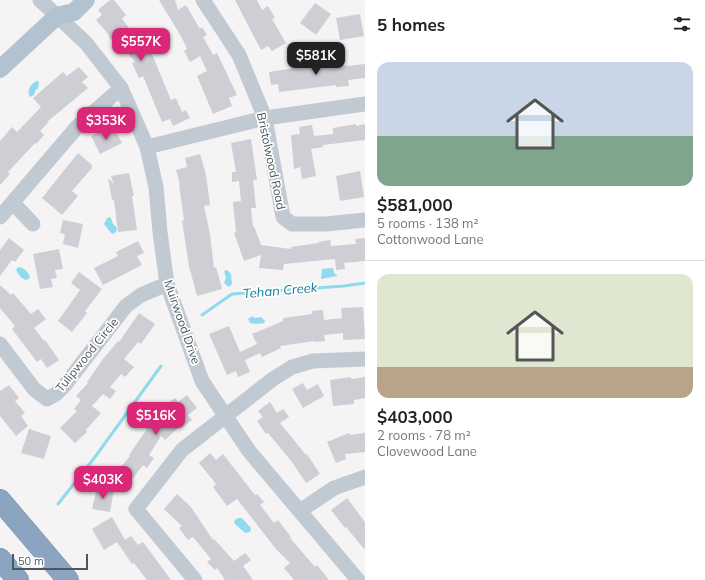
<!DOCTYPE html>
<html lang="en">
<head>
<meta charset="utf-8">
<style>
	:root { --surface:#fff; --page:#f6f6f6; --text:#222; --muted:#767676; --line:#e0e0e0; --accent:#db2777 }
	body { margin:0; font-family:Mulish,sans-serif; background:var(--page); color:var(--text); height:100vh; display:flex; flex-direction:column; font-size:15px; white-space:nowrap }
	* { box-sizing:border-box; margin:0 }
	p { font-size:13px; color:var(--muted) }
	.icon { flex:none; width:22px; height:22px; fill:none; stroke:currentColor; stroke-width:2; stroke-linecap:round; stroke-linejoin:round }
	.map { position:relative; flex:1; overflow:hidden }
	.details { display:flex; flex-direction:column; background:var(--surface); width:340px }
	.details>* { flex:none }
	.scale { position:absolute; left:12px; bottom:10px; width:76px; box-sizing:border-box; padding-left:4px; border:2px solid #4a5661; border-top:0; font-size:11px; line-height:14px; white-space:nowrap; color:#4a5661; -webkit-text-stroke:3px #fff; paint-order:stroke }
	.price { position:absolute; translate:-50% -34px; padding:0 9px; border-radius:8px; background:var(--accent); color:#fff; font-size:13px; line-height:26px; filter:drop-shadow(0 1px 2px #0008) }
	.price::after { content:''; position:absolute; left:50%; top:24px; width:12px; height:9px; margin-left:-6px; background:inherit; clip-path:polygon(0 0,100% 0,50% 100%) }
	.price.on { background:#222; color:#fff }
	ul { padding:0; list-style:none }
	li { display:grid; align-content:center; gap:8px; height:212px; padding:0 12px }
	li+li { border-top:1px solid var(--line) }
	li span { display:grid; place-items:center; height:124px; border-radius:12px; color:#555 }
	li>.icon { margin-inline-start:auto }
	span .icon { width:72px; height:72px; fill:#fffc; stroke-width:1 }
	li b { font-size:17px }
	h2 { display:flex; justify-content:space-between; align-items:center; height:48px; padding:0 12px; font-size:17px }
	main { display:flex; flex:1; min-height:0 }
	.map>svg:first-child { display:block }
</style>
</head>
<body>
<main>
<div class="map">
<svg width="365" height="580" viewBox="0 0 365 580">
	<rect width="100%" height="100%" fill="#f5f3f3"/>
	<g fill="#90daee">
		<path d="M37,81L39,82L38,89H36L34,95L30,97C26,91 31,83 37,81Z"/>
		<path d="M109,217L111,218L113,224L117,228L116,232L113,234L111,233L104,224L107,218Z"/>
		<path d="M19,267C24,268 29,272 30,278L26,280C22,279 17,274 16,269Z"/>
		<path d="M333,268L334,273L337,275V276L321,279L322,269Z"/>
		<path d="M227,270L231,274L232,284L229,287L224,283L226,278L224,271Z"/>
		<path d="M253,316L254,318L261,317L265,321L264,323C262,324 253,324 250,323L248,319Z"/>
		<path d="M238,518H242L251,528L250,532L245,533L234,523L235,520Z"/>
	</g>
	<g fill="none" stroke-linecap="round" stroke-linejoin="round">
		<g stroke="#90daee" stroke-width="3">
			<path d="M202,315L232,294L344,286L365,283"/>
			<path d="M58,504L95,457L161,366"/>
		</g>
	</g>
	<g fill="#cdcfd5">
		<path d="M110,0H114L126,15L122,19L145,48L149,47L171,100L176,98L182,112L186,110L190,118L173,126L170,119L162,122L143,76L139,78L132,63L135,62L120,43L116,46L108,35H109L96,20L102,15L98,10Z"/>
		<path d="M159,0H175L178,10L186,5L200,29L202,27L207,35L203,37L213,55L217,53L237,95L229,98L232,106L213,114L197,76L207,71L200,56L190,62L184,51L187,49L182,38Z"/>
		<path d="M235,0H257L262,10L268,6L275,18L272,19L286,43L272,51L268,46L261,50Z"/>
		<path d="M315,3L331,14L316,35L300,23Z"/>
		<path d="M360,14L364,36L340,40L336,18Z"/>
		<path d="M326,59L327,68L365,64V78L348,80L349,86L336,87V85L279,92L278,84L271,85L269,72L301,67V62Z"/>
		<path d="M79,67L88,77L82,82L88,88L47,122L48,123L40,131L44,135L36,144L35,143L8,172L10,174L0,185V141L12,127L17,132L41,107L33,98L63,72L67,76Z"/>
		<path d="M356,124V126L365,124V140L323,145V147L311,149L316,176L302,179L300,167L294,169L291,135L300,134L299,127L312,125L314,136L333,134V128Z"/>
		<path d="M104,130L106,134L115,130L122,143L100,154L91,136Z"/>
		<path d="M251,139L257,180H253L256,208H251L253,227L254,226L261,245L291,249V247L319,243L318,242L330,240L331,246L356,244L355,239L365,238V261L344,263L345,269L336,270L335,259L284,264L283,270L259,268L261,255L244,261L234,233L236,232L233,202L241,201L239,181L232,182V172H236L231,143Z"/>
		<path d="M78,153L92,165V168L72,191L78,196L62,215L42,198Z"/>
		<path d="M200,154L206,175L210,205L204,206L210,234L214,268L216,267L222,289L197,296L189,266L182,221L184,220L179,185H180L176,170L187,167L185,158Z"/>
		<path d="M360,171L364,197L340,201L336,176Z"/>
		<path d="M129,173L134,196H132L137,230L118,232L114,200H112L108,178L114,184L111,176Z"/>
		<path d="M63,220L83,224L78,248L63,244L65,234L60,233Z"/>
		<path d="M9,238L24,250L15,262L12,260L0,276V250Z"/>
		<path d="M138,241L144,253L137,256L142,265L103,285L94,268L118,256L116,252Z"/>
		<path d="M59,249L63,269L55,270L57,278L51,279L53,287L40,289L33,254Z"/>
		<path d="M79,272L102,289L85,311L87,313L72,332L58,321L80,290L71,283Z"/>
		<path d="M0,285L11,295L13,293L31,314L38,309L46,319L34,328L44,341L45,340L59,360L47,368L41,359L37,362L12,329L15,326L0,308Z"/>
		<path d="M363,307L365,339L343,340V333L324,335L325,341L315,342V341L280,346L281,348L262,357L260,353L245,360L250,372L238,377L236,371L227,375L209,334L229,326L240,352L257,344L252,334L283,321V318L312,314V311L323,310L324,320L342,318L341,308Z"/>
		<path d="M139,313L155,324L141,344L138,342L124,359L134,367L125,377L121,374L110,387L116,391L110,399L103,394L92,406L101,413L86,430L87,432L75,443L60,428L77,411L74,409L81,400L76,396L88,383L87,382L103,359L118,341L119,342Z"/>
		<path d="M351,377V379L365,377V398L354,400V404L333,406L330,380Z"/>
		<path d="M303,383L307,390L318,384L324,396L303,408L292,389Z"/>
		<path d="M9,385L19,398L15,401L25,413L21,416L28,426L16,436L0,416V391Z"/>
		<path d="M187,395L197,408L188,415L192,420L181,428L180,426L165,440L161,436L149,455L154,458L147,468L143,465L126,487L113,477L130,456L129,455L147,429L143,425L163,407L175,398L178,402Z"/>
		<path d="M270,402L277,413L283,409L289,417L280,423L306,455L307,454L320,474L306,483L292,462L268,433L266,434L257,421L263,417L258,411Z"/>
		<path d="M29,429L51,436L44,459L21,453Z"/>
		<path d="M349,433L350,435L365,433V452L345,454L346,459L336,463L327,442Z"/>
		<path d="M210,453L216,460L223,454L255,495L257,494L264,502L260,505L274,523L278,520L291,537L290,538L315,567L317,565L329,580H294L284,568L290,563L276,549L237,499L227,506L213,487L216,484L199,463Z"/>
		<path d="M97,487L114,490L110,512L92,509Z"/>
		<path d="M177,494L191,507L213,540L214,539L234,561L245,553L251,560L243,566L253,580H225L217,568L215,570L207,562L211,559L193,537L188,540L179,528L182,526L164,509Z"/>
		<path d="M347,498L365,522V550L346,527L345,528L331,510Z"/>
		<path d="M112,517L125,540L131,536L138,545L143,542L171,580H147L134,563L132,564L117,542L104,550L92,529Z"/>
	</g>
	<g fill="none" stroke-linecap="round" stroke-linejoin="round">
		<defs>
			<g id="highway">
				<path d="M0,500L68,580"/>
				<path d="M0,559L18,580"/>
			</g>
		</defs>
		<use href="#highway" stroke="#7690ad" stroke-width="22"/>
		<g stroke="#c1cad2" stroke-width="15">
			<path d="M40,0L86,43L121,88L133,115L147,147L156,187L160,232L167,284L202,381L249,451L358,580"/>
			<path d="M203,0L239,55L265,118L283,217L292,224H326L365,220"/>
			<path d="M147,147L265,118L365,104"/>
			<path d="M13,203L33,224"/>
			<path d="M0,217L77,127L121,88"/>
			<path d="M0,344L34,389L47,399L56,394L65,385L126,306L141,295L167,284"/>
			<path d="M300,511L334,488L365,477"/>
			<path d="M195,580L136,509L182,450L273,379L292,367L313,361L365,359"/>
		</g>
		<path stroke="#b3c2d1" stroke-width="18" d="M0,69L57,16L74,12L86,0"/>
		<use href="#highway" stroke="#8ba5c1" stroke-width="21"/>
	</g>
	<g text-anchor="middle" stroke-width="3.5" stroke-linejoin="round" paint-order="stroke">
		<g font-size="12" fill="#4a5661" stroke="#fff">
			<text transform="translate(271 161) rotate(78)" y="4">Bristolwood Road</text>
			<text transform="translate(182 322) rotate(71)" y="4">Muirwood Drive</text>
			<text transform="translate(87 355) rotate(-51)" y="4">Tulipwood Circle</text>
		</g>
		<g font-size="13" font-style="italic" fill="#0c7c9b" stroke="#fff">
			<text transform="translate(280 290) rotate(-5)" y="5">Tehan Creek</text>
		</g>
	</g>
</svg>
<div class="scale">50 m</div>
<b class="price" style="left:141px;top:62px">$557K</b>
<b class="price on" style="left:316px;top:76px">$581K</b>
<b class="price" style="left:106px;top:141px">$353K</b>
<b class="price" style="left:156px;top:436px">$516K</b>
<b class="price" style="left:103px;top:500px">$403K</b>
</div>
<section class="details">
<h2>5 homes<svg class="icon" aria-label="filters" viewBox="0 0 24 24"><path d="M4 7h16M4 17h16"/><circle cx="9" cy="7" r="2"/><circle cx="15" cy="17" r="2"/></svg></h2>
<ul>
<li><span style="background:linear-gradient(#c9d6e8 60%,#7fa58c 0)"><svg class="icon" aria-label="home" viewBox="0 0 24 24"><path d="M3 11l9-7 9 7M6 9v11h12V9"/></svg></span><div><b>$581,000</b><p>5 rooms · 138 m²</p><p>Cottonwood Lane</p></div></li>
<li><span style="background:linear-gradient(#dfe7d0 75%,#b9a48a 0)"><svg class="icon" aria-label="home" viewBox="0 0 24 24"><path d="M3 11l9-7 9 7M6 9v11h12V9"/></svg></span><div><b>$403,000</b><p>2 rooms · 78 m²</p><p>Clovewood Lane</p></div></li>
</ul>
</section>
</main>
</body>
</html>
